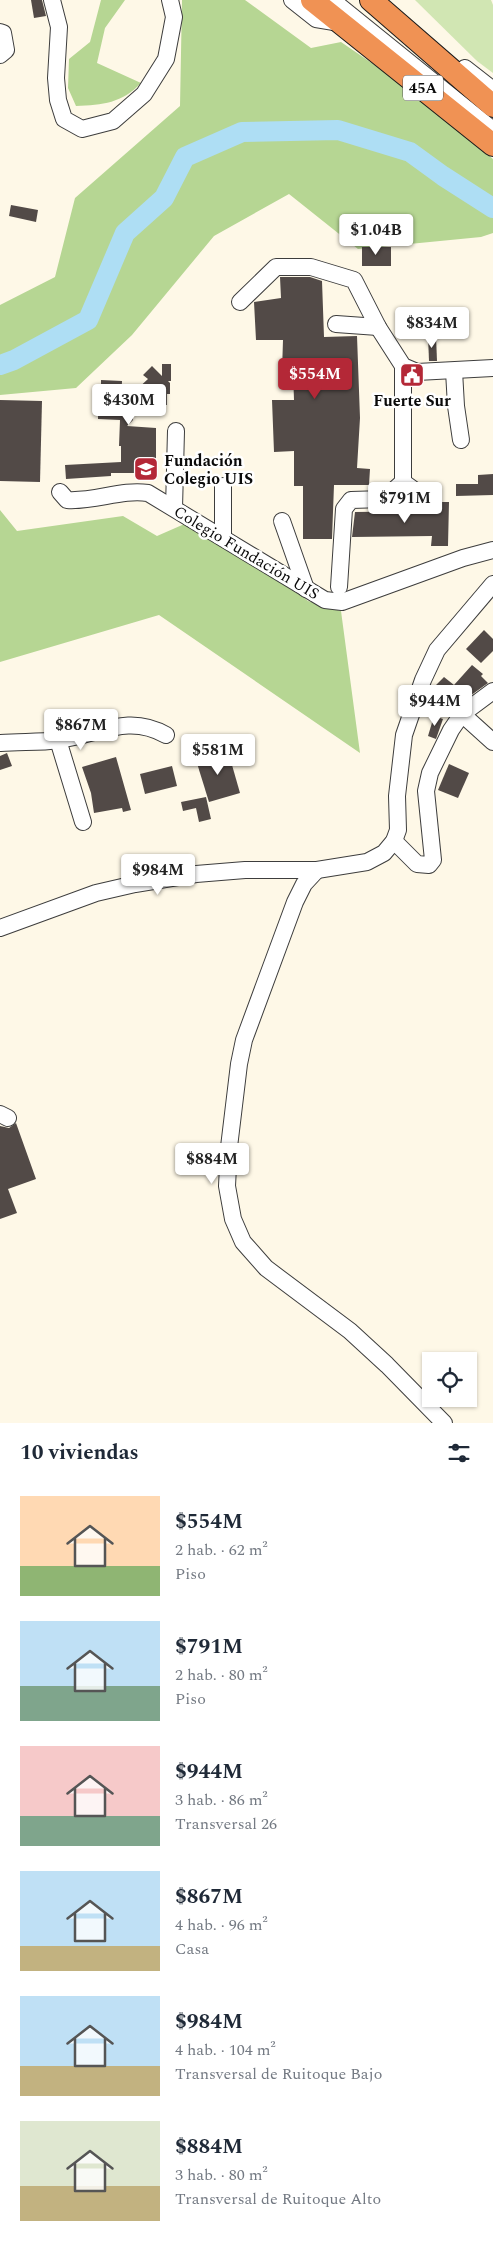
<!DOCTYPE html>
<html lang="es">
<head>
<meta charset="utf-8">
<style>
	:root { --surface:#fff; --page:#f2f2f3; --text:#1f2937; --muted:#747a83; --accent:#b42837 }
	body { margin:0; font-family:Spectral,serif; background:var(--page); color:var(--text); height:100vh; display:flex; flex-direction:column; font-size:19px; white-space:nowrap }
	* { box-sizing:border-box; margin:0 }
	p { font-size:16px; color:var(--muted) }
	.icon { flex:none; width:28px; height:28px; fill:none; stroke:currentColor; stroke-width:2; stroke-linecap:round; stroke-linejoin:round }
	.map { position:relative; height:1423px; overflow:hidden }
	.details { display:flex; flex-direction:column; background:var(--surface); flex:1 }
	.details>* { flex:none }
	.buttons { position:absolute; left:422px; top:1352px; display:grid; gap:10px }
	.buttons a { display:grid; place-items:center; width:55px; height:55px; border-radius:0px; background:var(--surface); box-shadow:0 1px 4px #0004; font-size:25px }
	.price { position:absolute; translate:-50% -42px; padding:0 11px; border-radius:5px; background:#fff; color:#222; font-size:16px; line-height:32px; filter:drop-shadow(0 1px 2px #0008) }
	.price::after { content:''; position:absolute; left:50%; top:30px; width:15px; height:11px; margin-left:-8px; background:inherit; clip-path:polygon(0 0,100% 0,50% 100%) }
	.price.active { background:var(--accent); color:#fff }
	ul { padding:0; list-style:none }
	li { display:flex; align-items:center; gap:15px; height:125px; padding:0 20px }
	li span { display:grid; place-items:center; flex:none; width:140px; height:100px; border-radius:0px; color:#555 }
	li>.icon { margin-inline-start:auto }
	span .icon { width:60px; height:60px; fill:#fffc; stroke-width:1 }
	li b { font-size:21px }
	h2 { display:flex; justify-content:space-between; align-items:center; height:60px; padding:0 20px; font-size:21px }
	.map>svg:first-child { display:block }
</style>
</head>
<body>
<div class="map">
<svg width="493" height="1423" viewBox="0 0 493 1423">
	<rect width="100%" height="100%" fill="#fef8e7"/>
	<path fill="#d1e6b3" d="M415,0H491L493,5V73L477,61Z"/>
	<g fill="#b6d693">
		<path d="M101,0H125L105,28L97,63L141,83C122,103 103,105 76,106L68,88L69,59L90,42Z"/>
		<path d="M182,0H245L311,48L341,42L417,94L493,159V233L481,237L358,249L289,194L214,236L132,335L76,388L0,395V305L55,277L75,198L180,106Z"/>
		<path d="M0,510L17,531L123,516L157,536L189,522L279,577L308,601L341,611L360,753L159,615L0,662Z"/>
	</g>
	<g fill="none" stroke-linecap="round" stroke-linejoin="round">
		<path stroke="#aedef4" stroke-width="20" d="M0,365L14,360L88,320L125,233L164,198L185,157L242,132L338,130L410,152L443,176L493,208"/>
	</g>
	<g fill="#524a47">
		<path d="M31,0H42L46,16L34,18Z"/>
		<path d="M11,205L38,210L36,222L9,216Z"/>
		<rect x="362" y="247" width="29" height="19"/>
		<path d="M280,277H310L322,281L324,337L357,336L360,418L357,468L370,469L369,485H334L332,539H303V486H294V451L274,452L272,400H294L293,371H282L283,340H256L254,302L281,298Z"/>
		<path d="M428,336H436L437,361H429Z"/>
		<path d="M162,364H171V381H168L170,383V394H167V405H149L145,409L133,397V420L127,426L156,428V467L152,473H111V476L66,479L65,465L121,462V446H119L120,420L98,419V393H101V380L122,381L121,404L148,379L143,375L152,366L162,376Z"/>
		<path d="M0,400L42,401L40,482L0,481Z"/>
		<path d="M493,474V495L456,496V484H478V475Z"/>
		<path d="M438,502H449L448,546H431L432,536L352,537L355,512L432,511Z"/>
		<path d="M484,630L493,639V651L481,663L466,649Z"/>
		<path d="M472,665L483,674L481,676L488,683L460,703L435,686L444,677L454,685Z"/>
		<path d="M434,716L443,719L436,739L428,736Z"/>
		<path d="M228,751L240,793L209,802L196,760Z"/>
		<path d="M7,753L12,766L0,770V756Z"/>
		<path d="M116,757L131,810L123,812L122,808L94,813L91,793L82,767Z"/>
		<path d="M449,764L469,773L458,798L438,790Z"/>
		<path d="M172,766L177,786L145,794L140,774Z"/>
		<path d="M206,797L211,819L199,822L196,808L183,811L181,802Z"/>
		<path d="M16,1123L36,1179L8,1189L17,1213L0,1219V1126L9,1128Z"/>
	</g>
	<g fill="none" stroke-linecap="round" stroke-linejoin="round">
		<defs>
			<g id="minor">
				<path d="M52,0L59,27L56,78L58,100L64,119L82,129L113,121L144,94L166,59L174,17L170,0"/>
				<path d="M292,0L316,19L340,23"/>
				<path d="M332,0L493,130"/>
				<path d="M0,32L3,33L6,50L0,55"/>
				<path d="M465,68L493,90"/>
				<path d="M240,302L276,267H311L354,280L378,327L403,366L417,372L493,368"/>
				<path d="M336,324L378,327"/>
				<path d="M454,371L456,406L461,440"/>
				<path d="M403,482L428,500"/>
				<path d="M223,486V538"/>
				<path d="M60,492L67,500C95,502 121,489 148,493L325,600L342,602L463,558L493,550"/>
				<path d="M174,508L176,431"/>
				<path d="M282,521L306,589"/>
				<path d="M339,587L344,509L351,500L384,499L403,482V366"/>
				<path d="M462,714L493,742"/>
				<path d="M58,740L83,822"/>
				<path d="M0,743C19,741 39,743 58,740C98,735 128,713 166,735"/>
				<path d="M394,841L417,864L429,865L433,860L426,791L430,773L451,730L462,714L493,691"/>
				<path d="M317,870L304,884L295,902L244,1040L239,1064L229,1147L227,1186L233,1219L243,1242L266,1268L350,1331L387,1365L444,1423"/>
				<path d="M0,928L96,893L135,884L196,874L245,870H317L367,862L384,853L394,841L398,830L397,796L404,735L423,680L437,650L493,584"/>
				<path d="M0,1114L8,1118"/>
			</g>
			<g id="highway">
				<path d="M312,0L493,145"/>
				<path d="M371,0L493,106"/>
			</g>
		</defs>
		<use href="#minor" stroke="#3d3d3d" stroke-width="18"/>
		<use href="#highway" stroke="#1b1b1b" stroke-width="24"/>
		<use href="#minor" stroke="#fff" stroke-width="16"/>
		<use href="#highway" stroke="#f09254" stroke-width="22"/>
	</g>
	<defs>
		<symbol id="civic-square" viewBox="-11 -11 22 22"><rect x="-9" y="-9" width="18" height="18" rx="4" fill="#b42837" stroke="#fff"/><path d="M-.6-6.5H3V-4.5H.6V-3L4-1V1h2V6H-6V1h2V-1L-.6-3ZM-1.2 2.5V6h2.4V2.5Z" fill="#fff"/></symbol>
		<symbol id="school-square" viewBox="-11 -11 22 22"><rect x="-9" y="-9" width="18" height="18" rx="4" fill="#b42837" stroke="#fff"/><path d="M0-5L7-2L0 1L-7-2ZM-4 1L0 2.5L4 1V4Q0 6-4 4Z" fill="#fff"/></symbol>
	</defs>
	<g fill-rule="evenodd">
		<use href="#civic-square" x="398" y="361" width="28" height="28"/>
		<use href="#school-square" x="132" y="455" width="28" height="28"/>
	</g>
	<g text-anchor="middle" stroke-width="5" stroke-linejoin="round" paint-order="stroke">
		<rect fill="#fff" stroke="#545454" stroke-width="1" x="403" y="75.5" width="40" height="25" rx="4"/>
		<g font-size="15" font-weight="bold" fill="#0a0a0a">
			<text x="423" y="93">45A</text>
		</g>
		<g font-size="16" font-weight="bold" fill="#0a0a0a" stroke="#fff">
			<text x="412" y="406">Fuerte Sur</text>
			<text x="164" y="466" text-anchor="start">Fundación<tspan x="164" dy="18">Colegio UIS</tspan></text>
		</g>
		<g font-size="16" fill="#0a0a0a" stroke="#fff">
			<text transform="translate(247 552) rotate(31)" y="6">Colegio Fundación UIS</text>
		</g>
	</g>
</svg>
<div class="buttons">
<a><svg class="icon" aria-label="locate" viewBox="0 0 24 24"><circle cx="12" cy="12" r="6"/><path d="M12 2v4M12 18v4M2 12h4M18 12h4"/></svg></a>
</div>
<b class="price" style="left:376px;top:256px">$1.04B</b>
<b class="price" style="left:432px;top:349px">$834M</b>
<b class="price active" style="left:315px;top:400px">$554M</b>
<b class="price" style="left:129px;top:426px">$430M</b>
<b class="price" style="left:405px;top:524px">$791M</b>
<b class="price" style="left:435px;top:727px">$944M</b>
<b class="price" style="left:81px;top:751px">$867M</b>
<b class="price" style="left:218px;top:776px">$581M</b>
<b class="price" style="left:158px;top:896px">$984M</b>
<b class="price" style="left:212px;top:1185px">$884M</b>
</div>
<section class="details">
<h2>10 viviendas<svg class="icon" aria-label="filters" viewBox="0 0 24 24"><path d="M4 7h16M4 17h16"/><circle cx="9" cy="7" r="2"/><circle cx="15" cy="17" r="2"/></svg></h2>
<ul>
<li><span style="background:linear-gradient(#ffd9b3 70%,#8fb573 0)"><svg class="icon" aria-label="home" viewBox="0 0 24 24"><path d="M3 11l9-7 9 7M6 9v11h12V9"/></svg></span><div><b>$554M</b><p>2 hab. · 62 m²</p><p>Piso</p></div></li>
<li><span style="background:linear-gradient(#bfe0f5 65%,#7fa58c 0)"><svg class="icon" aria-label="home" viewBox="0 0 24 24"><path d="M3 11l9-7 9 7M6 9v11h12V9"/></svg></span><div><b>$791M</b><p>2 hab. · 80 m²</p><p>Piso</p></div></li>
<li><span style="background:linear-gradient(#f6c9c9 70%,#7fa58c 0)"><svg class="icon" aria-label="home" viewBox="0 0 24 24"><path d="M3 11l9-7 9 7M6 9v11h12V9"/></svg></span><div><b>$944M</b><p>3 hab. · 86 m²</p><p>Transversal 26</p></div></li>
<li><span style="background:linear-gradient(#bfe0f5 75%,#c2b280 0)"><svg class="icon" aria-label="home" viewBox="0 0 24 24"><path d="M3 11l9-7 9 7M6 9v11h12V9"/></svg></span><div><b>$867M</b><p>4 hab. · 96 m²</p><p>Casa</p></div></li>
<li><span style="background:linear-gradient(#bfe0f5 70%,#c2b280 0)"><svg class="icon" aria-label="home" viewBox="0 0 24 24"><path d="M3 11l9-7 9 7M6 9v11h12V9"/></svg></span><div><b>$984M</b><p>4 hab. · 104 m²</p><p>Transversal de Ruitoque Bajo</p></div></li>
<li><span style="background:linear-gradient(#dfe7d0 65%,#c2b280 0)"><svg class="icon" aria-label="home" viewBox="0 0 24 24"><path d="M3 11l9-7 9 7M6 9v11h12V9"/></svg></span><div><b>$884M</b><p>3 hab. · 80 m²</p><p>Transversal de Ruitoque Alto</p></div></li>
</ul>
</section>
</body>
</html>
